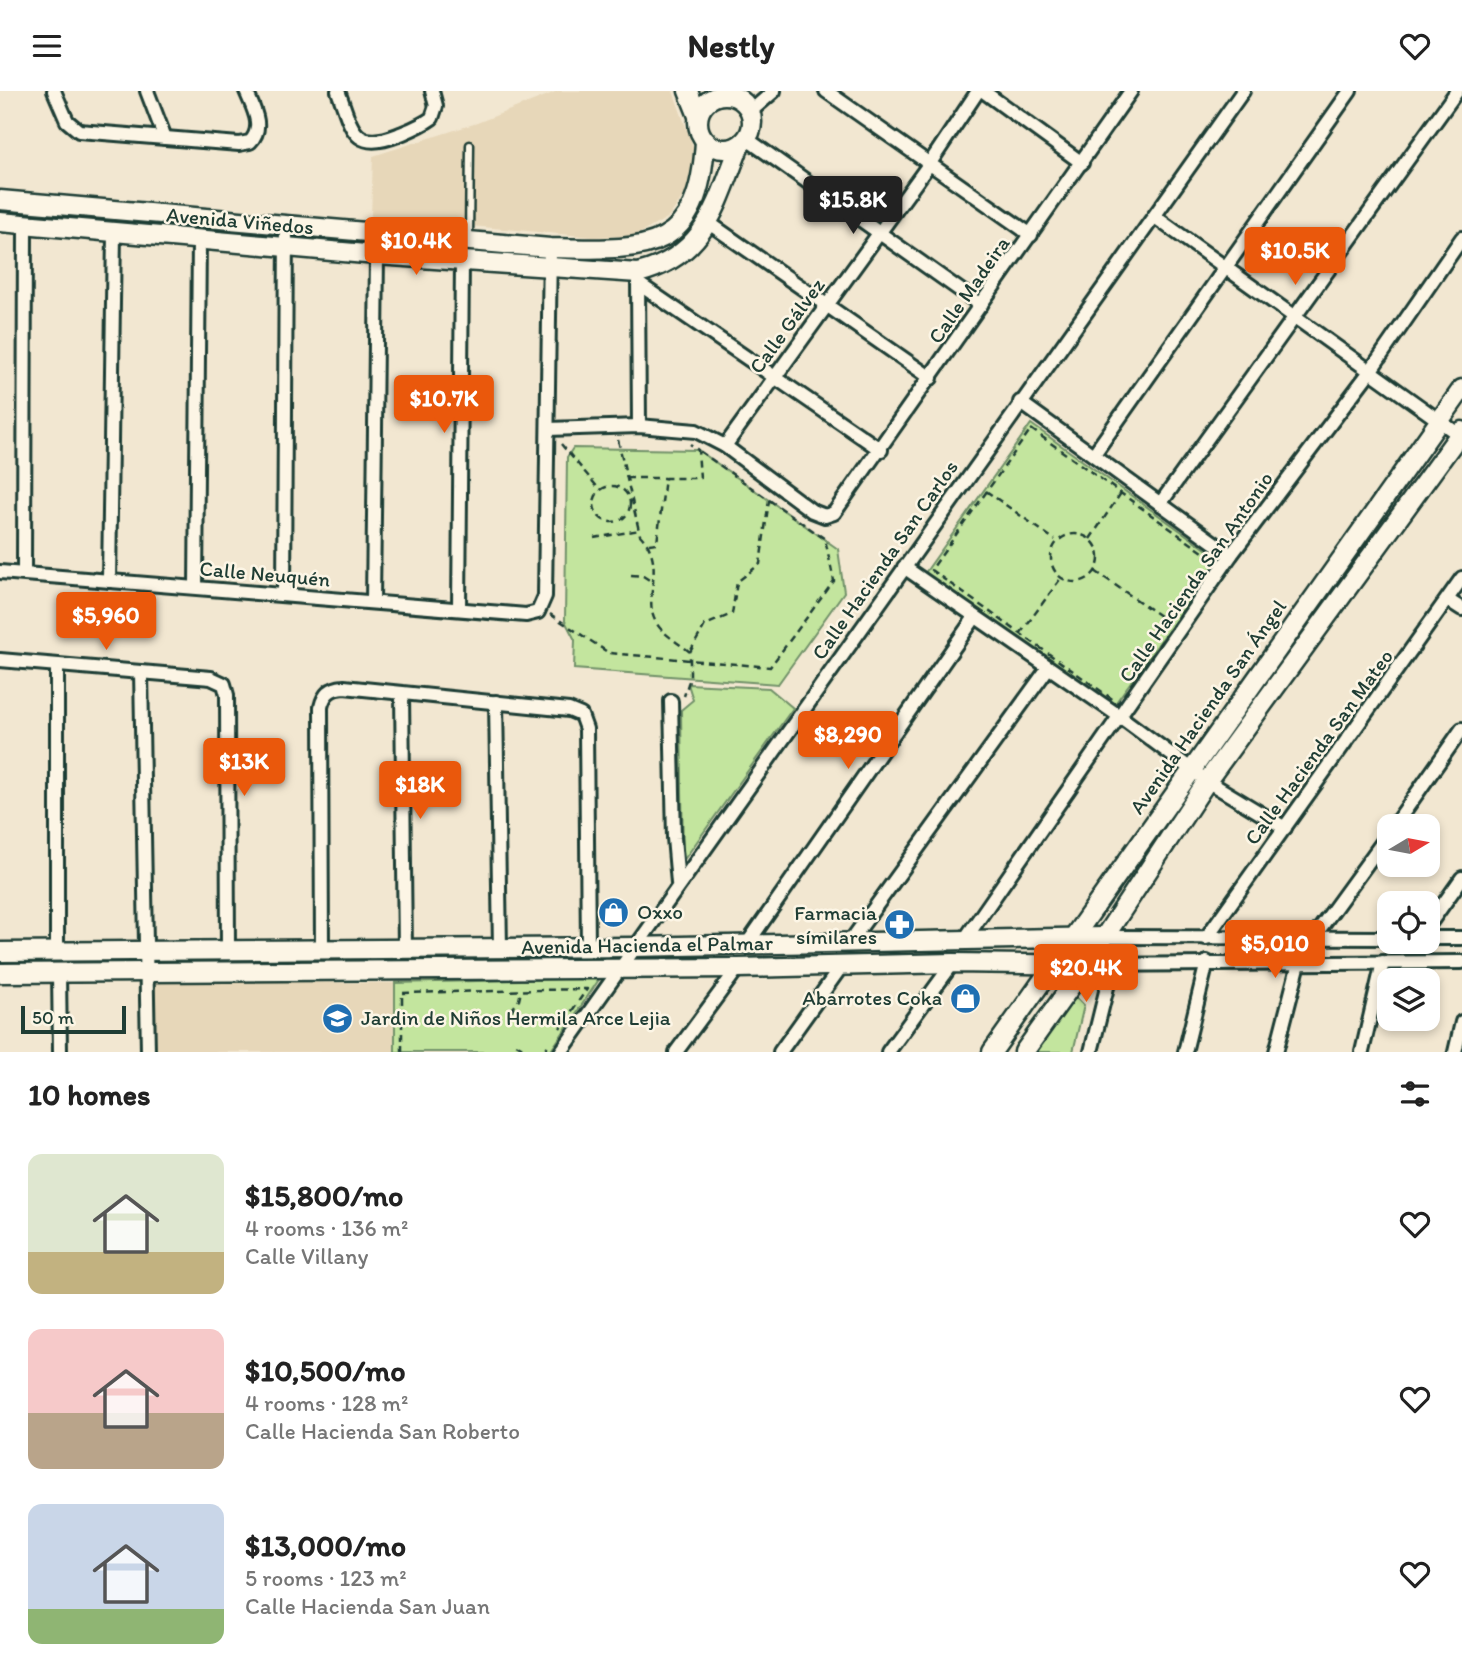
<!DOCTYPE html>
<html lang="en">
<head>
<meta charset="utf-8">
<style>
	:root { --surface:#fff; --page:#f6f6f6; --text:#222; --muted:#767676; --accent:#ea580c }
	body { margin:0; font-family:Itim,sans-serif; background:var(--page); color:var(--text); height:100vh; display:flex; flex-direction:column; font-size:26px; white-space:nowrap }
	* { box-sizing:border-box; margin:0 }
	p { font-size:23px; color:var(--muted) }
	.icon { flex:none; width:38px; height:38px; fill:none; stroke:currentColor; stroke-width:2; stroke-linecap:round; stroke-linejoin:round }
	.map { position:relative; height:961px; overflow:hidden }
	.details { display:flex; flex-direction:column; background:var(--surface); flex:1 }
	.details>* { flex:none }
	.needle { width:46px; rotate:80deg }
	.tools { position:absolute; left:1377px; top:723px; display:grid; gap:14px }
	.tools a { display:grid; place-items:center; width:63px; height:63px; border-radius:14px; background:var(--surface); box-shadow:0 4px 10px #0003; font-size:35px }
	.scale { position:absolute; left:21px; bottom:18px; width:105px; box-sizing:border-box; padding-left:7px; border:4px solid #1f3d34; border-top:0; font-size:19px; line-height:24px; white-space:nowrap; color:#1f3d34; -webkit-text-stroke:5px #fcf5e5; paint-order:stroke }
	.price { position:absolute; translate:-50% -60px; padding:0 16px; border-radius:7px; background:var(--accent); color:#fff; font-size:23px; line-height:46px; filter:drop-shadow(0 2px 4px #0008) }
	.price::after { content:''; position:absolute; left:50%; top:42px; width:21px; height:16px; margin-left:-10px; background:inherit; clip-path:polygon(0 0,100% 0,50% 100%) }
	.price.on { background:#222; color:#fff }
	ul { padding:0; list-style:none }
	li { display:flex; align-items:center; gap:21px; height:175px; padding:0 28px }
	li span { display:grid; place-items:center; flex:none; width:196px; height:140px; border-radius:14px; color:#555 }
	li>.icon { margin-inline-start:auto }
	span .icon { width:84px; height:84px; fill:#fffc; stroke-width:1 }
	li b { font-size:30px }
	h2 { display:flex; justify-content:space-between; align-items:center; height:84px; padding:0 28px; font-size:30px }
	header { display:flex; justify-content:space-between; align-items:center; height:91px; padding:0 28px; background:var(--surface); font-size:32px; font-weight:700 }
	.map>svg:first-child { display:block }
</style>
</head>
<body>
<header><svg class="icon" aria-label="menu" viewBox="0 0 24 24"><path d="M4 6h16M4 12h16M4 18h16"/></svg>Nestly<svg class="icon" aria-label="heart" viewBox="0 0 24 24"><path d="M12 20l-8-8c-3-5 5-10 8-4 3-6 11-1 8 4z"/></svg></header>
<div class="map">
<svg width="1462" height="961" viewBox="0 0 1462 961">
	<rect width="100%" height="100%" fill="#f2e7d1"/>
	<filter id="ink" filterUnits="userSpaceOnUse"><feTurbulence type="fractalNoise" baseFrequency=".0143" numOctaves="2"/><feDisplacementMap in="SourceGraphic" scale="14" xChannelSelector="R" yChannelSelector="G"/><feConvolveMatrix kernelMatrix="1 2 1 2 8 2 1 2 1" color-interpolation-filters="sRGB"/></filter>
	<g filter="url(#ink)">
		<g fill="#e7d7b9">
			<path d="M558,0H673L693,56L690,95L669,126L635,145L593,146L371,126L373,65L477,32Z"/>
			<path d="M152,890L395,892V961H154Z"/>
		</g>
		<g fill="#c3e59e" stroke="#719169" stroke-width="2">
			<path d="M1031,333L1220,468L1114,614L925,482Z"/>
			<path d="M573,357L698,359L838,458L844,501L778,593L574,578L575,549L565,530L567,366Z"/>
			<path d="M688,593L769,597L793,617L683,770L681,619L693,609Z"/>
			<path d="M600,887L550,961H395V892Z"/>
			<path d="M1076,906L1084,914L1073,961H1032L1070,907Z"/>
		</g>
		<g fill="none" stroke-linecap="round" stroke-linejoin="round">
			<defs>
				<path id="lane" d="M469,147L470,54"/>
				<g id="street">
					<path d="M54,0L67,30L79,40L239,53L250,51C265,36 253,17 246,0"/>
					<path d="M147,0L165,47"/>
					<path d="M338,0C352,36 352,62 398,44C410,39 421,35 432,27L436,15L432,0"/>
					<path d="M826,0L1031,144"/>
					<path d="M983,0L1082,72"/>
					<path d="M751,20L774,0"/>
					<path d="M747,48L981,214"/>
					<path d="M1155,126L1462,346"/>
					<path d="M709,132L931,287"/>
					<path d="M638,188L639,335"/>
					<path d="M639,193L881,359"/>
					<path d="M1020,311L1231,464"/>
					<path d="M548,338L639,335L696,340L725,355L812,420L825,425L834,422L1131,0"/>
					<path d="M725,355L930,72L978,0"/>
					<path d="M1094,363L1350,0"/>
					<path d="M1160,413L1457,0"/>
					<path d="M904,476L1122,627L1207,690L1285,737"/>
					<path d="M0,481L526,524L538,521L545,505L550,157"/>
					<path d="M24,482L25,133"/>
					<path d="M109,490L114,142"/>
					<path d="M196,496L199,149"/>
					<path d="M284,504L286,134"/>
					<path d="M1448,509L1462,518"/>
					<path d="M373,511L377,164"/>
					<path d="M459,518L462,170"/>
					<path d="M0,569L211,587L224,593L227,604L228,862"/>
					<path d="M141,581L148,961"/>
					<path d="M402,603L405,858"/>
					<path d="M671,610L674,747L678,792"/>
					<path d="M496,611L500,857"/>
					<path d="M1394,735L1462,638"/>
					<path d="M1428,835L1462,787"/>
					<path d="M1103,846L1390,847"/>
					<path d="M1206,847L1462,487"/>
					<path d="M1428,847H1462"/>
					<path d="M965,848L1231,464L1371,279L1462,147"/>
					<path d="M850,851L1048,577"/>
					<path d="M747,853L975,526"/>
					<path d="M322,859L321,616C324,603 330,597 344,596L569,619L581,624L586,638L588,857"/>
					<path d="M57,862V574"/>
					<path d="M1086,874L1462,871"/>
					<path d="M59,881L60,961"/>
					<path d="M561,961L1243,0"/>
					<path d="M676,961L738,877"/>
					<path d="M780,961L843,873"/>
					<path d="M888,961L953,872"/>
					<path d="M1091,961L1113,872"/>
					<path d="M1185,961L1207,871"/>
					<path d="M1276,961L1299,872L1313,847L1390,741"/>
					<path d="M1362,961L1383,871"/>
					<path d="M1455,961L1462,931"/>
				</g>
				<g id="secondary">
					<path d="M688,0L698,25"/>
					<circle cx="725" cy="31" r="27"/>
					<path d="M0,109L550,157C645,159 699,165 705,50"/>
					<path d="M0,131L377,164L638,182C706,165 717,113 740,54"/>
					<path d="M0,861L634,856L1103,846"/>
					<path d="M0,882L738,877L953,872L1086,874"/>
					<path d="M992,961L1462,298"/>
					<path d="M1024,961L1086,874L1207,690L1462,340"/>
				</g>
			</defs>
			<use href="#lane" stroke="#1f3d34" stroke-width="11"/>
			<use href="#street" stroke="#1f3d34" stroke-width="18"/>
			<use href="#secondary" stroke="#1f3d34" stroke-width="23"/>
			<g stroke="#1f3d34" stroke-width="2.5" stroke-dasharray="7 5" stroke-linecap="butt">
				<path d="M1031,338L1217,471L1118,612L931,479Z"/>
				<path d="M618,349L640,444C669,474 640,507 657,533C663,543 680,553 690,561V587L684,605"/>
				<path d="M561,353L600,399"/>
				<path d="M626,387H664"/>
				<circle cx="612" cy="413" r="18"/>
				<path d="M986,400L1055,449"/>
				<circle cx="1075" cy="467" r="24"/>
				<path d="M594,447L640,439"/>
				<path d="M1090,448L1121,402"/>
				<path d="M649,453L657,452L665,387H700L698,359L690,353"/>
				<path d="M1095,480L1170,532"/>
				<path d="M631,484L643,485L654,492"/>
				<path d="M550,523L609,562L770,576L834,490L825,448L698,359"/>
				<path d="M1020,543L1061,487"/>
				<path d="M690,561L705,534L732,523L737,491L760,473L769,409"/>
				<path d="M511,920L519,909L521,900"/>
				<path d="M516,953L530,961"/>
				<path d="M402,961V902L587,898L560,937"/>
				<path d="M544,961L548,954"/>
			</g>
			<use href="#lane" stroke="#fcf5e5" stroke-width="6"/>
			<use href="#street" stroke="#fcf5e5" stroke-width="12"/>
			<use href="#secondary" stroke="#fcf5e5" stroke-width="18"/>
		</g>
	</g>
	<defs>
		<symbol id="shop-disc" viewBox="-11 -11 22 22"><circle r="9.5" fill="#1f6fb2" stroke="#fcf5e5"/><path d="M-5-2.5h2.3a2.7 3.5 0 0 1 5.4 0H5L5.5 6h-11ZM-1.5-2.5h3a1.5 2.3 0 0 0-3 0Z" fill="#fff"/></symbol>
		<symbol id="pharmacy-disc" viewBox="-11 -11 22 22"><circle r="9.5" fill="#1f6fb2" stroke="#fcf5e5"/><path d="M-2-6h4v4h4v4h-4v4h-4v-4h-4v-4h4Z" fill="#fff"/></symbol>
		<symbol id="school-disc" viewBox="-11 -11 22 22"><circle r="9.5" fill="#1f6fb2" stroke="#fcf5e5"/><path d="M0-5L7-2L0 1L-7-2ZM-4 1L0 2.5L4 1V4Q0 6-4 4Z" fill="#fff"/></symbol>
	</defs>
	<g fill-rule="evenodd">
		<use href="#shop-disc" x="596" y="804" width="35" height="35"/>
		<use href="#pharmacy-disc" x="882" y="816" width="35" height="35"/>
		<use href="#shop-disc" x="948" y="890" width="35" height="35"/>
		<use href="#school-disc" x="320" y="910" width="35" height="35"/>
	</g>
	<g text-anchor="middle" stroke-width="5" stroke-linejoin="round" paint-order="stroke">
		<g font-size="21" fill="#1f3d34" stroke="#fcf5e5">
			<text transform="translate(240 130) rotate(5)" y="7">Avenida Viñedos</text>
			<text transform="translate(969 199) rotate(-55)" y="7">Calle Madeira</text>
			<text transform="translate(787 235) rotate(-54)" y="7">Calle Gálvez</text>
			<text transform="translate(885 469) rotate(-55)" y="7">Calle Hacienda San Carlos</text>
			<text transform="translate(265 483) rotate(5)" y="7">Calle Neuquén</text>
			<text transform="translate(1196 486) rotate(-55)" y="7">Calle Hacienda San Antonio</text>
			<text transform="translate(1208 616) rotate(-55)" y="7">Avenida Hacienda San Ángel</text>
			<text transform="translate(1319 656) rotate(-54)" y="7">Calle Hacienda San Mateo</text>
			<text transform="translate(647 854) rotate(-1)" y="7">Avenida Hacienda el Palmar</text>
		</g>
		<g font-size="21" fill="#1f3d34" stroke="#fcf5e5" text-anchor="start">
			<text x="637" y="828">Oxxo</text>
			<text x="877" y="829" text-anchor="end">Farmacia<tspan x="877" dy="24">símilares</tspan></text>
			<text x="942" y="914" text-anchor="end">Abarrotes Coka</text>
			<text x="361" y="934">Jardin de Niños Hermila Arce Lejia</text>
		</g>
	</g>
</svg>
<div class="tools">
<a><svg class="needle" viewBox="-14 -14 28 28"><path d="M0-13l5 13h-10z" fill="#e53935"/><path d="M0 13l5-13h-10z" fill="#767676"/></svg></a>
<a><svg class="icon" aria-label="locate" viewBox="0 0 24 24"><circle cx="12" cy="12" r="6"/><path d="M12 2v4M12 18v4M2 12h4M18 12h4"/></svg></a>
<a><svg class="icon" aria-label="layers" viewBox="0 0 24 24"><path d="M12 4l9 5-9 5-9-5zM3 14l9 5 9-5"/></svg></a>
</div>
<div class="scale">50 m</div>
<b class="price on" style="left:853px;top:145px">$15.8K</b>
<b class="price" style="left:416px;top:186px">$10.4K</b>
<b class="price" style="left:1295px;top:196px">$10.5K</b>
<b class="price" style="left:444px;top:344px">$10.7K</b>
<b class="price" style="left:106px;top:561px">$5,960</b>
<b class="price" style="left:848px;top:680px">$8,290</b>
<b class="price" style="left:244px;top:707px">$13K</b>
<b class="price" style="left:420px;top:730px">$18K</b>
<b class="price" style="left:1275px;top:889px">$5,010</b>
<b class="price" style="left:1086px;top:913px">$20.4K</b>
</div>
<section class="details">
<h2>10 homes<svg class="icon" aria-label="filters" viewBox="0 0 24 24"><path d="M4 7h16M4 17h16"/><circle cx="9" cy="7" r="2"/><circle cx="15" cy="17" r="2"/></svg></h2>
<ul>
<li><span style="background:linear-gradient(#dfe7d0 70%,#c2b280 0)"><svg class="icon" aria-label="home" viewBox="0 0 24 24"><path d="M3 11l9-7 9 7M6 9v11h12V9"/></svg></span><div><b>$15,800/mo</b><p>4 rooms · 136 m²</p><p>Calle Villany</p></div><svg class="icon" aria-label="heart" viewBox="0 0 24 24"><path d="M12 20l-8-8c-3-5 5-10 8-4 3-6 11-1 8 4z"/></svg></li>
<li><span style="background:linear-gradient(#f6c9c9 60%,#b9a48a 0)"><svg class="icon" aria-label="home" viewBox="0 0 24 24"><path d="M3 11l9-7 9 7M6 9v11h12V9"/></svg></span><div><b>$10,500/mo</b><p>4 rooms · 128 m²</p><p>Calle Hacienda San Roberto</p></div><svg class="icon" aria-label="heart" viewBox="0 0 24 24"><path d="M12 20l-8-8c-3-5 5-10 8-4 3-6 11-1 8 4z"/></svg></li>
<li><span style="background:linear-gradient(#c9d6e8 75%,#8fb573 0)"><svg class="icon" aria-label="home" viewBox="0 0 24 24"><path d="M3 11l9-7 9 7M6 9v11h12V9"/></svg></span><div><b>$13,000/mo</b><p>5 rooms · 123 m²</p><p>Calle Hacienda San Juan</p></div><svg class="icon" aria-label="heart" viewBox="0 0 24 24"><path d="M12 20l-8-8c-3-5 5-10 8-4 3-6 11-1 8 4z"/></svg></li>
</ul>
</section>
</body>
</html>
